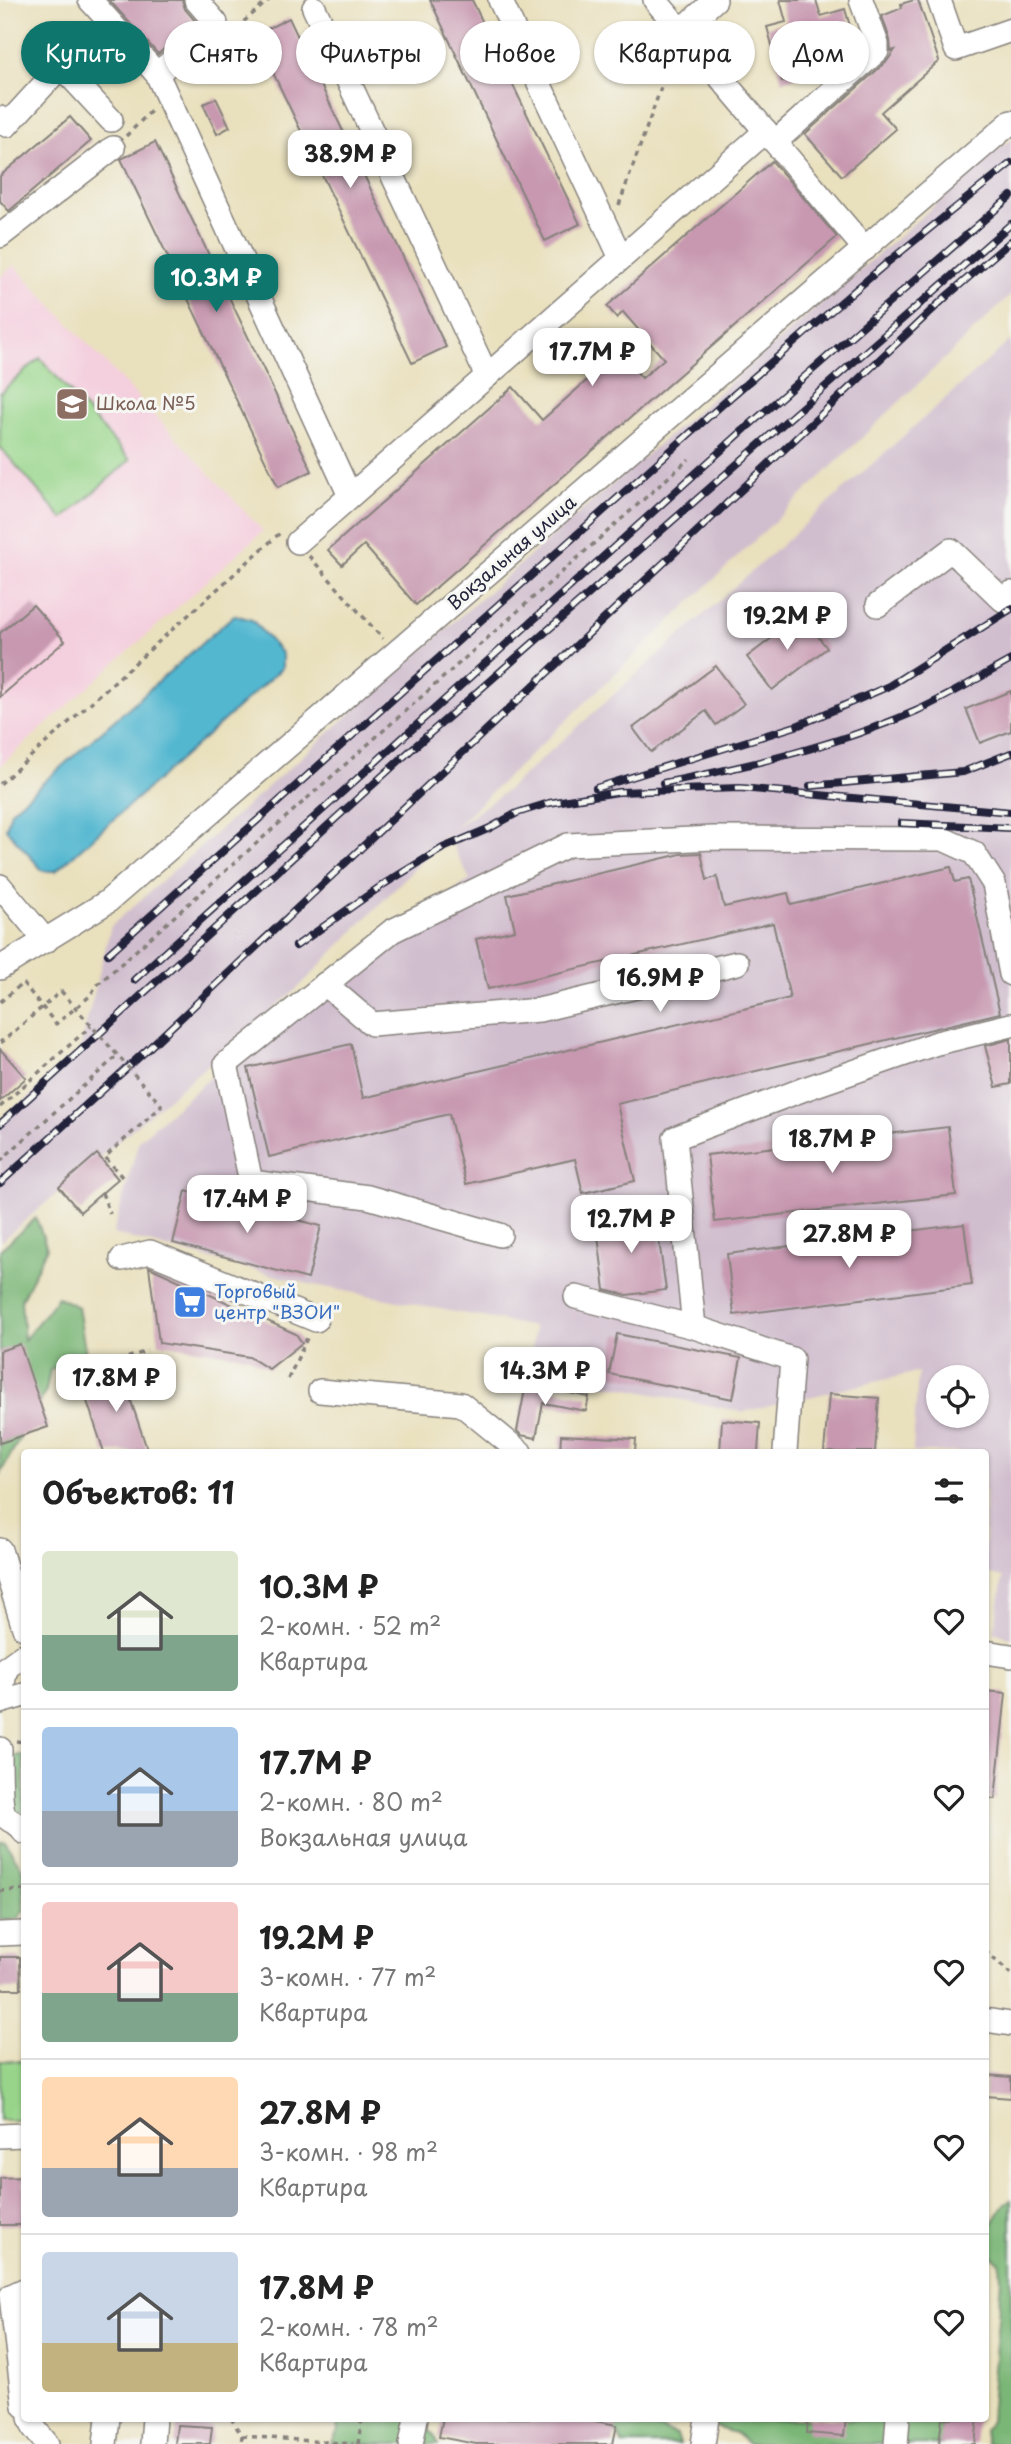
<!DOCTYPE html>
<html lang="ru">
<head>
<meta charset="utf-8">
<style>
	:root { --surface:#fff; --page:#f6f6f6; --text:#222; --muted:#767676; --line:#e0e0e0; --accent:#0f766e }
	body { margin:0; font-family:"Playpen Sans",sans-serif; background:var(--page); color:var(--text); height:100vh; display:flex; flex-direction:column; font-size:26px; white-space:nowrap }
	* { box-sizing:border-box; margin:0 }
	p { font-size:23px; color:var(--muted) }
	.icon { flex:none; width:38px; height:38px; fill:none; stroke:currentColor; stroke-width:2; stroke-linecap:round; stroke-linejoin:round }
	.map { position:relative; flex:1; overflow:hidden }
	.drawer { position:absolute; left:21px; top:1449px; width:968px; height:973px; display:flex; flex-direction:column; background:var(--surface); border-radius:7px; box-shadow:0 2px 5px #0004 }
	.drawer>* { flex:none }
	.banner { position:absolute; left:21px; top:21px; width:970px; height:63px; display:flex; gap:14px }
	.buttons { position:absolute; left:926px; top:1365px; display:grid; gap:14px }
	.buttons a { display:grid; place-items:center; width:63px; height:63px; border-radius:50%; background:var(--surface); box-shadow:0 2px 5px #0004; font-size:35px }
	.price { position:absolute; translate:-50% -60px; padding:0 16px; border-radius:14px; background:#fff; color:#222; font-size:23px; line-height:46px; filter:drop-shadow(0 2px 4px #0008) }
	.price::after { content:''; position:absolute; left:50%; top:42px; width:21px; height:16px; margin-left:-10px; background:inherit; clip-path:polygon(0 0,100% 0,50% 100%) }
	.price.active { background:var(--accent); color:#fff }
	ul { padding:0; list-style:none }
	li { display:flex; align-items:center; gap:21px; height:175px; padding:0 21px }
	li+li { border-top:2px solid var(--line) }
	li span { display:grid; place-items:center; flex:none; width:196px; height:140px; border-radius:7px; color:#555 }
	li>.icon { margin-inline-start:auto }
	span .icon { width:84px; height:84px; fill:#fffc; stroke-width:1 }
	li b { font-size:30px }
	h2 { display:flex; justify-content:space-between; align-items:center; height:84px; padding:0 21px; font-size:30px }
	.tag { padding:0 24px; border-radius:32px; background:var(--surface); box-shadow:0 2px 5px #0004; font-size:24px; line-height:63px }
	.tag.active { background:var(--accent); color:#fff }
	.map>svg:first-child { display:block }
</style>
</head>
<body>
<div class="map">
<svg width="1011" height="2444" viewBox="0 0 1011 2444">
	<rect width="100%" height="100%" fill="#f6f6f2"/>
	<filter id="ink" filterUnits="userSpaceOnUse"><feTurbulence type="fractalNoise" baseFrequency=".0143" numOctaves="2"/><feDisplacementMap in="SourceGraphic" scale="14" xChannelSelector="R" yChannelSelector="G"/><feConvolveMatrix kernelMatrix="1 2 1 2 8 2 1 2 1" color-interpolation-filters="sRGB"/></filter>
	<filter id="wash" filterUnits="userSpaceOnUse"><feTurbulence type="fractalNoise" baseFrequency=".00686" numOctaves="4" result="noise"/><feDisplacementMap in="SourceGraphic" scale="28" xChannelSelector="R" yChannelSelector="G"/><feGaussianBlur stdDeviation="1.57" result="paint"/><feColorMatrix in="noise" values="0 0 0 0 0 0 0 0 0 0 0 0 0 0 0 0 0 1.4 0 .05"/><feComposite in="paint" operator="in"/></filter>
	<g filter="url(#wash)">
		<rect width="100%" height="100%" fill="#e9e0bd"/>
		<path fill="#f4cfde" d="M14,265L263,531L0,766V277Z"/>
		<path fill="#d0bdce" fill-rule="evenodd" d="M1011,139V295L453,829L507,790L1011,340V1638L994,1632L1003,1577L985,1573V1452H913L918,1372L743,1412L609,1385L530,1375L534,1327L309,1284L113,1234L139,1140L244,1048L361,951L470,880L447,835L299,987L0,1242V1123L79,1053L111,926L464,613ZM938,1377H976V1416H938Z"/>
		<g fill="#98d58a" stroke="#5d7c62" stroke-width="2">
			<path d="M40,358L130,460L63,519L0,447V393Z"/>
			<rect x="0" y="2061" width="24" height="59"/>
		</g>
		<g fill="#7ab676" stroke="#4e6c58" stroke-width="2">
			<path d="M36,1218L47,1248L21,1300L24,1340L58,1297L78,1307L86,1355L50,1370L46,1391L0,1474V1250Z"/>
			<path d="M19,1755H24V1812H9L4,1761Z"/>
			<path d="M5,1841L23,1870L24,1910L17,1919H0V1842Z"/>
			<path d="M1011,2200V2444H986L984,2431L990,2421L1001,2279L1000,2263L990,2253H985V2223H993L1004,2205Z"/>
			<path d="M336,2418L364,2419L367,2422L389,2419H416L433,2434L439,2444H331L338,2431Z"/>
			<path d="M606,2419H659L658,2428L677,2435L680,2444H622L619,2436Z"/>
			<path d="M686,2419H940L942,2444H749L735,2433Z"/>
		</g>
		<path fill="#52b7d0" stroke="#3a6c86" stroke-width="2" d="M234,615L252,620L282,654V668L56,871H43L6,829L11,811Z"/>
		<g id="blocks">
			<g fill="#c798b0">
				<path d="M109,0H182L185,9L196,22L158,54Z"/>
				<path d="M430,0H472L580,224L545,241Z"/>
				<path d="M780,0H816L821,16L845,9L857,50L840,65L782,81L767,27L786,22Z"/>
				<path d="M914,0H918L939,61L881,112L896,129L842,176L805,134L887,61L895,50L891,51L890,40L882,16L902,8L901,4Z"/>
				<path d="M289,18L446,347L412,363L255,35Z"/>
				<path d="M216,98L230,127L217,134L203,104Z"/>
				<path d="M70,117L91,141L9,211L0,201V176Z"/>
				<path d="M155,142L312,471L278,487L121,159Z"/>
				<path d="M772,161L837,237L416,605L364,545L342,565L328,550L513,387L542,420L619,352L642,378L664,359L623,312L617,318L607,306Z"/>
				<path d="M33,605L65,641L0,697V633Z"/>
				<path d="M802,615L827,648L772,690L747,657Z"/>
				<path d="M716,666L744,704L716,725L706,711L651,752L633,728Z"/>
				<path d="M1011,691V731L980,743L966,709Z"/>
				<path d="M701,853L707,880L717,877L724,907L788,893L791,905L951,867L955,882L968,879L1000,1013L617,1104L635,1181L583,1193L575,1159L466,1184L449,1114L269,1157L248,1068L351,1044L363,1098L790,998L773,923L488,989L476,939L515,930L507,895L681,854Z"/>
				<path d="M1011,1039V1084L996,1087L985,1046Z"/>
				<path d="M0,1049L26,1078L0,1101Z"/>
				<path d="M948,1127L956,1195L715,1222L707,1155Z"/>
				<path d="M97,1154L118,1179L80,1212L59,1187Z"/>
				<path d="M186,1191L321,1226L308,1279L173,1243Z"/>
				<path d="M655,1212L666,1290L627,1295L605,1290L596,1221Z"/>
				<path d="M964,1224L972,1285L734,1315L727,1254Z"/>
				<path d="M149,1267L296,1334L302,1343L269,1369L249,1357L159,1343Z"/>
				<path d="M617,1334L741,1358L733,1399L609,1374Z"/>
				<path d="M20,1344L48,1427L0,1443V1351Z"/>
				<path d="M137,1371L142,1387L128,1392L148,1452H104L83,1389Z"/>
				<path d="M526,1384L589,1397L586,1411L543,1403L536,1438L521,1435L517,1431Z"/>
				<path d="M829,1394L879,1398L875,1452H824Z"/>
				<path d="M722,1420L760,1423L758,1452H720Z"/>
				<path d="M561,1435L636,1439L635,1452H560Z"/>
				<path d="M985,1691L1006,1693L995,1799L985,1798Z"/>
				<path d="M0,1957H20L21,1989H0Z"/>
				<path d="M985,2075L1011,2077V2098L985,2096Z"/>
				<path d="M24,2177V2225H0V2178Z"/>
				<path d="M443,2418H579L617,2425L613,2444H476L439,2437Z"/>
				<path d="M808,2418H846L844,2436L807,2433Z"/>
				<path d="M942,2418H978L975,2444H939Z"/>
				<path d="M177,2425L212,2427L210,2444H175Z"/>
			</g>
		</g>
	</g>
	<g filter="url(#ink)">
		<use href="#blocks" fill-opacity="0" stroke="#86817c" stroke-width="2"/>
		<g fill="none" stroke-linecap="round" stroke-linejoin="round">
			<defs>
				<g id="minor">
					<path d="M90,0L157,74L350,496"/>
					<path d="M500,0L621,258"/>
					<path d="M655,0L865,249"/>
					<path d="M939,0L956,49L1011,30"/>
					<path d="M314,8L487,376"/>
					<path d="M682,30L715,0"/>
					<path d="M157,74L216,23L196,0"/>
					<path d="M0,118L7,125L61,66L111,120"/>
					<path d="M775,142L877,51V44L861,0"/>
					<path d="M0,236L113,148"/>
					<path d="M298,542L766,131"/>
					<path d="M878,605L951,550L1003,600L1011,593"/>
					<path d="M0,886L46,941"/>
					<path d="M0,968L107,902L1011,122"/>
					<path d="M325,984L372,1024L539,1010L737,963"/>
					<path d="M500,1235L368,1197L251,1182L226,1064L392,931L568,845L713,838L943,839L974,853L994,884L1011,974"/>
					<path d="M122,1259L150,1252L316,1320"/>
					<path d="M576,1297L694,1327L792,1359L785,1452"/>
					<path d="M694,1327L675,1138L807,1088L937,1043L1011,1025"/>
					<path d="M320,1391L461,1404L520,1452"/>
					<path d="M0,1550L24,1628"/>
					<path d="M985,1652L1011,1656"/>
					<path d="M0,1672L24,1655"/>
					<path d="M0,1699L6,1668"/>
					<path d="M0,1702L24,1695"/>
					<path d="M0,1749C0,1763 0,1805 4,1815C10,1823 21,1823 24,1832"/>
					<path d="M0,1934L24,1933"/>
					<path d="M985,2020L1011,2024"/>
					<path d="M0,2136L24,2135"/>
					<path d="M24,2290L11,2296L24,2406"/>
					<path d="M30,2418L34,2428L47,2444"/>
					<path d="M105,2444L108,2418"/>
					<path d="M152,2444L154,2418"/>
					<path d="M411,2444L416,2418"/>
					<path d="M703,2444L707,2418"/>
					<path d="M896,2444L898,2418"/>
				</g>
			</defs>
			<use href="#minor" stroke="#86817c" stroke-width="26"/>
			<g stroke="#86817c" stroke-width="3.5" stroke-dasharray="5 5" stroke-linecap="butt">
				<path d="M236,28L269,0"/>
				<path d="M126,136L153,109"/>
				<path d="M619,205L673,54"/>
				<path d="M309,556L383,639"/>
				<path d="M0,784L280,533"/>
				<path d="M0,1002L23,983L56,1024L90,996L96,986L689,459"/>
				<path d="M0,1040L2,1042L61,991"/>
				<path d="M0,1107L91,1026"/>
				<path d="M0,1161L117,1056"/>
				<path d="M122,1177L105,1157L162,1106"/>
				<path d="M102,1193L110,1214"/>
				<path d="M115,1363H137"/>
				<path d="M109,1364L147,1351"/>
				<path d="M288,1379L307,1338"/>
				<path d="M16,1741L24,1742"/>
				<path d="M0,1891L24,1890"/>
				<path d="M985,1951L1011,1974"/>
				<path d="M231,2418L242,2436L241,2444"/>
				<path d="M242,2436L353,2444"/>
				<path d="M358,2444L362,2418"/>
			</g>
			<use href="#minor" stroke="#fff" stroke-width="23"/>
			<defs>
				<g id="rail">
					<path d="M663,783C749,766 835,746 916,711C949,696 980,677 1011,660"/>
					<path d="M810,786L963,772L1011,753"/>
					<path d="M596,788L799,725L889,686L1011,609"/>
					<path d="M901,823L1011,828"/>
					<path d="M296,946L384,884L443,848L490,828L517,813L549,803L618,792L740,788L1011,812"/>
					<path d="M108,954L725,402L888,262L1011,163"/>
					<path d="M134,980L746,428L1011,196"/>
					<path d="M0,1124L412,749L1011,224"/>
					<path d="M0,1183L149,1048L948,295L1011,241"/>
				</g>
			</defs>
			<use href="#rail" stroke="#22223b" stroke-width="8"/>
			<use href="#rail" stroke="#f6f6f2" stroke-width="5" stroke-dasharray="16" stroke-linecap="butt"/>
			<path stroke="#86817c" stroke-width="3.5" stroke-dasharray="5 5" stroke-linecap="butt" d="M61,991L162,1106"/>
		</g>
	</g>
	<defs>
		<symbol id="school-square" viewBox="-11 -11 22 22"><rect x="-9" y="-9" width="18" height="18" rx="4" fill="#8d6e63" stroke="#f6f6f2"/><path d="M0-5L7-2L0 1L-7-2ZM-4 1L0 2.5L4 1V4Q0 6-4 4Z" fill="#fff"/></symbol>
		<symbol id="supermarket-square" viewBox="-11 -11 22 22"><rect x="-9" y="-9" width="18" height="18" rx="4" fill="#3f7fe0" stroke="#f6f6f2"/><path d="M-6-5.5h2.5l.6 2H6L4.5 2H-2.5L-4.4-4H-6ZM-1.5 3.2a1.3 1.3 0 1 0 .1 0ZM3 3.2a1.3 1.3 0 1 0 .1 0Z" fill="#fff"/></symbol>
	</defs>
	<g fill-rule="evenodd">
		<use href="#school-square" x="53" y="385" width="38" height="38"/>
		<use href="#supermarket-square" x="171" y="1283" width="38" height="38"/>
	</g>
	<g text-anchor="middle" stroke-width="6" stroke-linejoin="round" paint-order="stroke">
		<g font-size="18" fill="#785e54" stroke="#f6f6f2" text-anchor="start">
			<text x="96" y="410">Школа №5</text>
		</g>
		<g font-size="18" fill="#22223b" stroke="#f6f6f2">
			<text transform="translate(512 553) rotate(-41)" y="6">Вокзальная улица</text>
		</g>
		<g font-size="18" fill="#366cbe" stroke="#f6f6f2" text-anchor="start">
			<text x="214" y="1298">Торговый<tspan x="214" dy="21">центр "ВЗОИ"</tspan></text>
		</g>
	</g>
</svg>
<div class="buttons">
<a><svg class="icon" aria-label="locate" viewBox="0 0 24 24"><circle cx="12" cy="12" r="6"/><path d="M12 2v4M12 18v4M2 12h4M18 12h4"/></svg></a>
</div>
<b class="price" style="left:350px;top:190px">38.9M ₽</b>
<b class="price active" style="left:216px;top:314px">10.3M ₽</b>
<b class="price" style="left:592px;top:388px">17.7M ₽</b>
<b class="price" style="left:787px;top:652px">19.2M ₽</b>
<b class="price" style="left:660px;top:1014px">16.9M ₽</b>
<b class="price" style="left:832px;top:1175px">18.7M ₽</b>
<b class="price" style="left:247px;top:1235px">17.4M ₽</b>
<b class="price" style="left:631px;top:1255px">12.7M ₽</b>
<b class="price" style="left:849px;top:1270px">27.8M ₽</b>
<b class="price" style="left:545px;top:1407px">14.3M ₽</b>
<b class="price" style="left:116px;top:1414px">17.8M ₽</b>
<div class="banner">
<a class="tag active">Купить</a>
<a class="tag">Снять</a>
<a class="tag">Фильтры</a>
<a class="tag">Новое</a>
<a class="tag">Квартира</a>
<a class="tag">Дом</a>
</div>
<section class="drawer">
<h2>Объектов: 11<svg class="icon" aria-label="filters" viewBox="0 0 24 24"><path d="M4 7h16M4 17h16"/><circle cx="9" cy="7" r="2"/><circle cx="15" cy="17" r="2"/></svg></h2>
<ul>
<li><span style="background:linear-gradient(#dfe7d0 60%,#7fa58c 0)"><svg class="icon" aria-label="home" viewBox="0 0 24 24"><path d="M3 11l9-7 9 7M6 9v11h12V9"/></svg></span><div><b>10.3M ₽</b><p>2-комн. · 52 m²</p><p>Квартира</p></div><svg class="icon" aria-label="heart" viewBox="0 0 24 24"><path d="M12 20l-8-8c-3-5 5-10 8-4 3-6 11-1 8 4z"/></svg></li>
<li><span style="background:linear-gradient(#a9c7e8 60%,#9aa5b1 0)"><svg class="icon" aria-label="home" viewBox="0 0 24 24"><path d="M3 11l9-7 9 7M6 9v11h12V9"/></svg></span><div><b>17.7M ₽</b><p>2-комн. · 80 m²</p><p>Вокзальная улица</p></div><svg class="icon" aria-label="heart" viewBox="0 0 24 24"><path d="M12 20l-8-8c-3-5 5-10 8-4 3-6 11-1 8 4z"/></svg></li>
<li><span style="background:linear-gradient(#f6c9c9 65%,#7fa58c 0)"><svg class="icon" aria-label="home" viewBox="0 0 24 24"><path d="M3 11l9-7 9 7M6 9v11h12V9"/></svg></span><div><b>19.2M ₽</b><p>3-комн. · 77 m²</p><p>Квартира</p></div><svg class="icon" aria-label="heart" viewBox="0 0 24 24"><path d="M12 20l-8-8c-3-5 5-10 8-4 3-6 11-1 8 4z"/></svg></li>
<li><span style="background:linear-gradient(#ffd9b3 65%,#9aa5b1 0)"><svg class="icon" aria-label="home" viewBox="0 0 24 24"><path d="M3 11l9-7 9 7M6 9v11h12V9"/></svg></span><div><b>27.8M ₽</b><p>3-комн. · 98 m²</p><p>Квартира</p></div><svg class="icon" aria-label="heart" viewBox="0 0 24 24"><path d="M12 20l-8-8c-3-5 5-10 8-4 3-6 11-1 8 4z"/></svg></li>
<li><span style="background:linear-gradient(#c9d6e8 65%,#c2b280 0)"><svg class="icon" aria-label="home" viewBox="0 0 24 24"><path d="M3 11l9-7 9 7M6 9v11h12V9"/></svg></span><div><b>17.8M ₽</b><p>2-комн. · 78 m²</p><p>Квартира</p></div><svg class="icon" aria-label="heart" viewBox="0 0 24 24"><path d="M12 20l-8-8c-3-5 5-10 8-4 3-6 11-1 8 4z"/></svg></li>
</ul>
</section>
</div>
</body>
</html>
